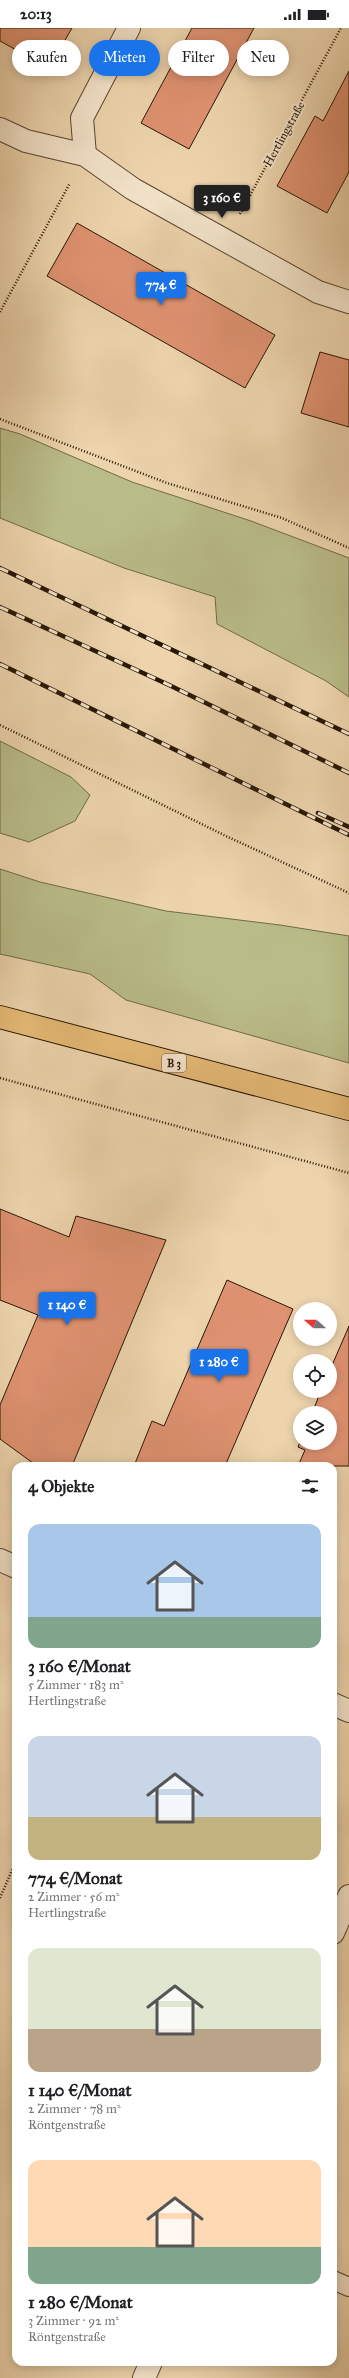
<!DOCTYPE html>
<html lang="de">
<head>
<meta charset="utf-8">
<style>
	:root { --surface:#fff; --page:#f2f2f2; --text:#202124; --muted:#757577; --accent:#1a73e8 }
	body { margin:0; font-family:"IM FELL Great Primer",serif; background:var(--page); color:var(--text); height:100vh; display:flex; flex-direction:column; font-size:15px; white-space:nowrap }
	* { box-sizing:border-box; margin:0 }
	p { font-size:13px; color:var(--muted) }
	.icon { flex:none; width:22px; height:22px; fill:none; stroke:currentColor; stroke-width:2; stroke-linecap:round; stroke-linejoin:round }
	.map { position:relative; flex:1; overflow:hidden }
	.panel { position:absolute; left:12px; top:1434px; width:325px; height:904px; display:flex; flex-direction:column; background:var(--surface); border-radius:12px; box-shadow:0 2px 10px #0003 }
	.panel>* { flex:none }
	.banner { position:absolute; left:12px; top:12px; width:325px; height:36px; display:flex; gap:8px }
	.needle { width:26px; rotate:290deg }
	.fabs { position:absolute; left:293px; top:1274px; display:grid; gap:8px }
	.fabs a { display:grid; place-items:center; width:44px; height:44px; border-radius:50%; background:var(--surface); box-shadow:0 2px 10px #0003; font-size:20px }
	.price { position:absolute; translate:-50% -34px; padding:0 9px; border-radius:4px; background:var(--accent); color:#fff; font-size:13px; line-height:26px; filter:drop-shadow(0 1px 2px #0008) }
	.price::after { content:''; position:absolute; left:50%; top:24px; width:12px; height:9px; margin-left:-6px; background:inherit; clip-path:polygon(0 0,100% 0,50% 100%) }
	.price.active { background:#222; color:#fff }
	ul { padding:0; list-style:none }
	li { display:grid; align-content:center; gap:8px; height:212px; padding:0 16px }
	li span { display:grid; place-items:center; height:124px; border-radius:12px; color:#555 }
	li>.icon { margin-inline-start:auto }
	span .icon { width:72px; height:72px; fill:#fffc; stroke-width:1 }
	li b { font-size:17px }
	h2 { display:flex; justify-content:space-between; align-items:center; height:48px; padding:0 16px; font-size:17px }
	.pill { padding:0 14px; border-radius:18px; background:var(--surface); box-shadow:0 2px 10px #0003; font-size:14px; line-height:36px }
	.pill.active { background:var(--accent); color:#fff }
	.status { display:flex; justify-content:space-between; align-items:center; height:28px; padding:0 20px; background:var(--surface); direction:ltr }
	.status svg { height:11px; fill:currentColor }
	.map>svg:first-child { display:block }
</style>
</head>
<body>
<div class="status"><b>20:13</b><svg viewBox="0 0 49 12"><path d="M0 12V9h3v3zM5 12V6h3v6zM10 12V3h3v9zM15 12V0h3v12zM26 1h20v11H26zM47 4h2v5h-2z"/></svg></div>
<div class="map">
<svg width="349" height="2350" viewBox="0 0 349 2350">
	<rect width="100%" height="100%" fill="#edd4ad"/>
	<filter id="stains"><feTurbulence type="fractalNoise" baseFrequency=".005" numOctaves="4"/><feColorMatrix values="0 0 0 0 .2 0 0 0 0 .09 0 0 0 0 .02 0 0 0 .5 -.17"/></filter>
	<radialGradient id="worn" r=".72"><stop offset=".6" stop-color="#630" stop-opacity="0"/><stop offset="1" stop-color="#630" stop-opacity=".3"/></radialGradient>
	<g fill="#b9bc89" stroke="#716a48">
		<path d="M0,400L20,406L132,454L251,493L349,530V669L326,653L217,596L215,569L124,540L0,490Z"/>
		<path d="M0,713L71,749L90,767L75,793L29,814L0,805Z"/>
		<path d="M0,841L40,854L166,883L280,897L349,908V1035L126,972L90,946L0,926Z"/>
	</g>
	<g fill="#df9271" stroke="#291706">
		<path d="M0,0H72L49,40L0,13Z"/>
		<path d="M192,0H254L189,121L141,95Z"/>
		<path d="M349,43V144L327,185L277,158L315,88L323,93Z"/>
		<path d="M77,195L275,307L245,360L47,248Z"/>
		<path d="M320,324L349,332V399L301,385Z"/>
		<path d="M0,1181L69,1209L76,1188L166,1212L72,1438H37L0,1411V1377L38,1287L0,1272Z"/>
		<path d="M227,1252L293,1281L225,1438H134L152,1393L164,1398Z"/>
		<path d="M349,1298V1438H298L305,1422L298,1419L300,1414L330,1415V1385H312L321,1363H330V1342Z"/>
	</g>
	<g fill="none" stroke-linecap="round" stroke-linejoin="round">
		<defs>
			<path id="lane" d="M333,2252L349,2259"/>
			<g id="street">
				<path d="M0,101L26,113L85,127L133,161L318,264L349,274"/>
				<path d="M85,127L82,90L129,0"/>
				<path d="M0,1532L16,1539"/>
				<path d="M333,1676L349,1683"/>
				<path d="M333,1905L349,1868"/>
				<path d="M144,2350L151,2334"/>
			</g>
			<path id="primary" d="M0,989L349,1081"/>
		</defs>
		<use href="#lane" stroke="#5a4630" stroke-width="20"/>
		<use href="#street" stroke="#5a4630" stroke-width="24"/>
		<use href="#primary" stroke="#291706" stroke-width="24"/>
		<g stroke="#291706" stroke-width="2.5" stroke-dasharray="1 2" stroke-linecap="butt">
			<path d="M240,186L341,0"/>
			<path d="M0,284L70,155"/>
			<path d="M0,391L167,455L282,490L349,520"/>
			<path d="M0,697L226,808L349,865"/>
			<path d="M0,1050L349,1145"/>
			<path d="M0,1870L16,1833"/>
		</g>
		<use href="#lane" stroke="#f3e3ca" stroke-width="18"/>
		<use href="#street" stroke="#f3e3ca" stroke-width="22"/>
		<use href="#primary" stroke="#e6ba76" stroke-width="22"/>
		<defs>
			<g id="rail">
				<path d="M0,540L349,706"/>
				<path d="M0,579L169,657L349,745"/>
				<path d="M0,636L349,807"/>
				<path d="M318,785L349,799"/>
			</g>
		</defs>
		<use href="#rail" stroke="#291706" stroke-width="4.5"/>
		<use href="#rail" stroke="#f3e3ca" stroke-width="3" stroke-dasharray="9" stroke-linecap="butt"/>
	</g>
	<g text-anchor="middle" stroke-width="4" stroke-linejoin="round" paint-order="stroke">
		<rect fill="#f3e3ca" stroke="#665441" stroke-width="1" x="162" y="1026" width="24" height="18" rx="3"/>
		<g font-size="11" font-weight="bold" fill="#291706">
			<text x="174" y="1039">B 3</text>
		</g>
		<g font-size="12" fill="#291706" stroke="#f3e3ca">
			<text transform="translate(284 106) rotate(-61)" y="4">Hertlingstraße</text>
		</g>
	</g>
	<rect width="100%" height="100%" filter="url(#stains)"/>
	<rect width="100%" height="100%" fill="url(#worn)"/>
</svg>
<div class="fabs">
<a><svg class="needle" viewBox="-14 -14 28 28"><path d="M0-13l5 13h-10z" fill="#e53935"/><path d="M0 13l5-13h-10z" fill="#757577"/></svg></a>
<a><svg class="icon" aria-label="locate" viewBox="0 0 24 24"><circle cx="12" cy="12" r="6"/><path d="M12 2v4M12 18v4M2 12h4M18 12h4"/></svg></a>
<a><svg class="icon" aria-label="layers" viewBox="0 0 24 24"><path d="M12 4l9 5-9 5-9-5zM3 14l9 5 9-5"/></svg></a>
</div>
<b class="price active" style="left:222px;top:191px">3 160 €</b>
<b class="price" style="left:161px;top:278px">774 €</b>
<b class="price" style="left:67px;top:1298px">1 140 €</b>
<b class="price" style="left:219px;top:1355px">1 280 €</b>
<div class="banner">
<a class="pill">Kaufen</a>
<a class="pill active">Mieten</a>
<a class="pill">Filter</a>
<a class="pill">Neu</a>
</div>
<section class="panel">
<h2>4 Objekte<svg class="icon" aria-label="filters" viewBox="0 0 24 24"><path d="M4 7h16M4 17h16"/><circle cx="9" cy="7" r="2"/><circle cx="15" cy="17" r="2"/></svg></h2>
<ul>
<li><span style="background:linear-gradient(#a9c7e8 75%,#7fa58c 0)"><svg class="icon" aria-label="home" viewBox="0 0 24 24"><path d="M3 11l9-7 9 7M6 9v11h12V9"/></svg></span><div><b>3 160 €/Monat</b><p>5 Zimmer · 183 m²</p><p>Hertlingstraße</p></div></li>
<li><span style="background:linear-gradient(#c9d6e8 65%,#c2b280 0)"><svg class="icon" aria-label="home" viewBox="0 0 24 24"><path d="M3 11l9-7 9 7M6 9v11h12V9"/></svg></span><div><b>774 €/Monat</b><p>2 Zimmer · 56 m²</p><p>Hertlingstraße</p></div></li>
<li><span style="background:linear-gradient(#dfe7d0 65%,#b9a48a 0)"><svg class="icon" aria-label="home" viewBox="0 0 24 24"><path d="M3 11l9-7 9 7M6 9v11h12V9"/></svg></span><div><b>1 140 €/Monat</b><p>2 Zimmer · 78 m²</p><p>Röntgenstraße</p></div></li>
<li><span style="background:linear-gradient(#ffd9b3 70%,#7fa58c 0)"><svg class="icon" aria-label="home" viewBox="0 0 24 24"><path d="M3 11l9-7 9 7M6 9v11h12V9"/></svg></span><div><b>1 280 €/Monat</b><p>3 Zimmer · 92 m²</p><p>Röntgenstraße</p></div></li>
</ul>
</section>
</div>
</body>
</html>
